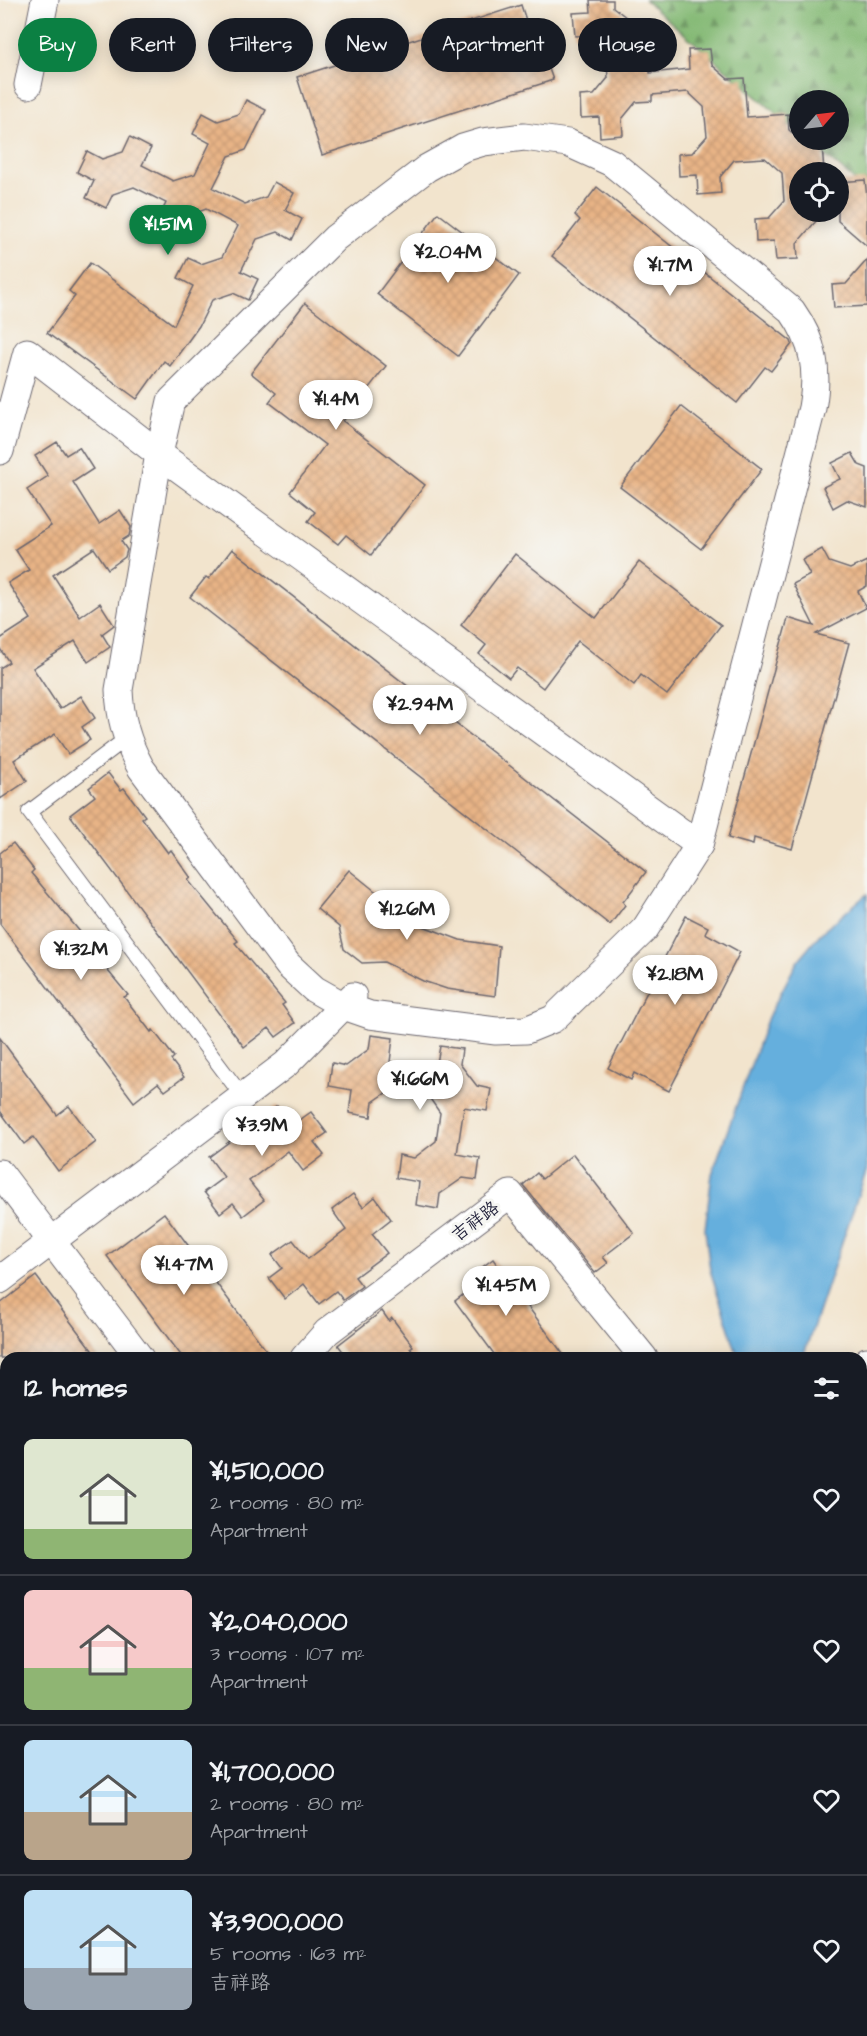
<!DOCTYPE html>
<html lang="en">
<head>
<meta charset="utf-8">
<style>
	:root { --surface:#171b24; --page:#20242c; --text:#f1f3f6; --muted:#9ea1a6; --line:#363941; --accent:#0b8043 }
	body { margin:0; font-family:"Architects Daughter","LXGW WenKai TC",sans-serif; background:var(--page); color:var(--text); height:100vh; display:flex; flex-direction:column; font-size:22px; white-space:nowrap }
	* { box-sizing:border-box; margin:0 }
	p { font-size:20px; color:var(--muted) }
	.icon { flex:none; width:33px; height:33px; fill:none; stroke:currentColor; stroke-width:2; stroke-linecap:round; stroke-linejoin:round }
	.map { position:relative; flex:1; overflow:hidden }
	.sheet { position:absolute; left:0px; top:1352px; width:867px; height:686px; display:flex; flex-direction:column; background:var(--surface); border-radius:18px 18px 0 0; box-shadow:0 3px 15px #0003 }
	.sheet>* { flex:none }
	.banner { position:absolute; left:18px; top:18px; width:831px; height:54px; display:flex; gap:12px }
	.needle { width:39px; rotate:62deg }
	.tools { position:absolute; left:789px; top:90px; display:grid; gap:12px }
	.tools a { display:grid; place-items:center; width:60px; height:60px; border-radius:50%; background:var(--surface); box-shadow:0 3px 15px #0003; font-size:30px }
	.price { position:absolute; translate:-50% -51px; padding:0 14px; border-radius:21px; background:#fff; color:#222; font-size:20px; line-height:39px; filter:drop-shadow(0 2px 3px #0008) }
	.price::after { content:''; position:absolute; left:50%; top:36px; width:18px; height:14px; margin-left:-9px; background:inherit; clip-path:polygon(0 0,100% 0,50% 100%) }
	.price.current { background:var(--accent); color:#fff }
	ul { padding:0; list-style:none }
	li { display:flex; align-items:center; gap:18px; height:150px; padding:0 24px }
	li+li { border-top:2px solid var(--line) }
	li span { display:grid; place-items:center; flex:none; width:168px; height:120px; border-radius:9px; color:#555 }
	li>.icon { margin-inline-start:auto }
	span .icon { width:72px; height:72px; fill:#fffc; stroke-width:1 }
	li b { font-size:26px }
	h2 { display:flex; justify-content:space-between; align-items:center; height:72px; padding:0 24px; font-size:26px }
	.tag { padding:0 21px; border-radius:27px; background:var(--surface); box-shadow:0 3px 15px #0003; font-size:21px; line-height:54px }
	.tag.current { background:var(--accent); color:#fff }
	.map>svg:first-child { display:block }
</style>
</head>
<body>
<div class="map">
<svg width="867" height="2036" viewBox="0 0 867 2036">
	<defs>
		<pattern id="forest-firs" width="22" height="20" patternUnits="userSpaceOnUse" patternTransform="scale(1.5)"><rect width="22" height="20" fill="#84b975"/><path d="M5 1l3.5 6h-7zM16 11l3.5 6h-7z" fill="#6c9661"/></pattern>
		<pattern id="building-cross-hatch" width="8" height="8" patternUnits="userSpaceOnUse" patternTransform="scale(1.5)"><rect width="8" height="8" fill="#e8b486"/><path d="M0 0l8 8M0 8l8-8" fill="none" stroke="#c79a75"/></pattern>
	</defs>
	<rect width="100%" height="100%" fill="#f6f6f2"/>
	<filter id="ink" filterUnits="userSpaceOnUse"><feTurbulence type="fractalNoise" baseFrequency=".0167" numOctaves="2"/><feDisplacementMap in="SourceGraphic" scale="12" xChannelSelector="R" yChannelSelector="G"/><feConvolveMatrix kernelMatrix="1 2 1 2 8 2 1 2 1" color-interpolation-filters="sRGB"/></filter>
	<filter id="wash" filterUnits="userSpaceOnUse"><feTurbulence type="fractalNoise" baseFrequency=".008" numOctaves="4" result="noise"/><feDisplacementMap in="SourceGraphic" scale="24" xChannelSelector="R" yChannelSelector="G"/><feGaussianBlur stdDeviation="1.35" result="paint"/><feColorMatrix in="noise" values="0 0 0 0 0 0 0 0 0 0 0 0 0 0 0 0 0 1.4 0 .05"/><feComposite in="paint" operator="in"/></filter>
	<g filter="url(#wash)">
		<rect width="100%" height="100%" fill="#f2e4cd"/>
		<path fill="url(#forest-firs)" stroke="#536e58" stroke-width="1.5" d="M645,0H867V191L807,140H838V100H800L799,133Z"/>
		<path fill="#65afdd" stroke="#44688c" stroke-width="1.5" d="M867,894V1169L803,1357H738L710,1270L705,1229L712,1174L768,1017L797,962L820,934Z"/>
		<g id="blocks">
			<g fill="url(#building-cross-hatch)">
				<path d="M590,0H613V7L631,21L647,20L650,73L689,69L688,50L710,49L712,65L728,79L744,78L747,117L788,114L789,130L806,145L822,144L824,172H800V212H824L797,243L798,259L776,260L774,241L756,242L755,219L769,218L784,201L782,173L765,158L734,160L720,177L721,193L698,195L697,175L679,176L678,154L692,153L707,136L704,107L688,92L652,95V101L636,102L622,119L623,135L600,137L599,117L581,118L580,96L594,95L608,78L606,50L589,35L575,36L573,13L591,12Z"/>
				<path d="M521,5L535,48L541,46L553,80L322,155L297,77Z"/>
				<path d="M246,100L266,110L246,150L229,156L213,188L245,204L266,197L274,182L294,193L285,210L302,219L292,240L278,232L257,239L241,271L258,279L248,300L233,293L212,300L199,326L170,366L164,361L137,399L47,333L75,296L69,291L90,263L174,325L193,286L178,278L188,258L201,264L222,257L238,226L206,209L185,217L178,231L158,220L166,203L134,187L113,194L106,208L86,198L94,181L77,172L87,151L102,159L123,152L130,137L151,148L142,165L173,181L195,174L210,143L193,134L203,113L218,121L239,114Z"/>
				<path d="M865,180L867,197V246L838,221V182Z"/>
				<path d="M597,187L791,341L792,344L771,371L765,367L737,403L552,256L580,220L575,215Z"/>
				<path d="M438,213L519,275L458,356L377,294Z"/>
				<path d="M867,260V306L834,308L832,285L846,284Z"/>
				<path d="M305,303L386,366L343,421L425,485L371,555L346,535L338,544L308,521L315,512L290,492L325,445L269,402L276,393L251,373Z"/>
				<path d="M681,406L762,469L701,549L620,487Z"/>
				<path d="M57,442L66,455L79,447L93,469L73,482L99,524L120,510L131,527L129,536L121,541L127,550L125,557L108,569L94,548L53,575L80,617L100,603L114,625L102,634L110,647L88,662L75,641L33,668L60,709L81,696L95,718L82,727L90,740L68,754L55,734L14,760L27,781L0,799V668L9,662L0,649V639L31,619L8,583L29,570L15,549L51,526L27,490L48,476L35,456Z"/>
				<path d="M852,453L859,465L867,468V507L847,500L833,508L823,487L840,479L832,463Z"/>
				<path d="M232,549L646,872L623,902L625,905L610,925L190,597L206,577L209,579Z"/>
				<path d="M822,549L829,562L850,569L867,561V586L858,591L866,608L816,634L849,643L792,849L754,838L753,845L728,838L788,618L814,626L793,584L810,575L802,560Z"/>
				<path d="M515,554L596,618L639,562L721,625L667,695L641,675L634,685L578,641L543,688L517,668L509,678L479,654L486,645L461,625Z"/>
				<path d="M108,773L121,790L124,788L145,816L142,818L168,853L171,850L191,878L188,880L238,941L235,943L285,1003L282,1005L295,1023L276,1037L269,1028L244,1047L70,815L95,796L89,788Z"/>
				<path d="M13,843L34,870L31,873L81,933L78,935L128,995L124,997L151,1032L153,1030L174,1057L171,1060L184,1077L165,1091L158,1083L134,1102L0,924V853Z"/>
				<path d="M349,870L406,916L423,926L460,940L499,946L495,996L447,989L423,981L384,962L362,963L344,949L339,927L317,909Z"/>
				<path d="M686,916L708,927L705,933L740,952L669,1091L634,1073L631,1080L608,1068Z"/>
				<path d="M371,1035L393,1038L390,1062L436,1069L440,1046L462,1049L460,1064L477,1086L491,1089L487,1111L464,1107L457,1154L480,1158L477,1180L463,1178L440,1194L438,1209L416,1205L419,1182L396,1178L399,1155L414,1158L436,1141L440,1113L424,1090L396,1086L373,1102L371,1117L349,1113L352,1090L329,1086L332,1063L346,1066L369,1049Z"/>
				<path d="M0,1038L57,1115L69,1106L96,1142L58,1171L33,1137L24,1144L0,1111Z"/>
				<path d="M277,1106L291,1126L311,1112L327,1133L314,1142L324,1155L303,1171L288,1151L249,1181L264,1200L243,1216L233,1203L220,1213L204,1192L224,1177L209,1157Z"/>
				<path d="M573,1154L634,1233L603,1257L608,1263L595,1273L523,1185L537,1173L542,1179Z"/>
				<path d="M353,1194L363,1207L375,1197L391,1219L372,1234L387,1253L355,1277L362,1286L343,1300L336,1291L319,1304L304,1284L285,1299L269,1278L282,1268L272,1255L293,1240L308,1259L346,1230L332,1210Z"/>
				<path d="M164,1213L272,1358H183L107,1256Z"/>
				<path d="M493,1259L505,1276L509,1274L529,1302L526,1304L566,1358H497L455,1301L480,1282L473,1274Z"/>
				<path d="M36,1276L70,1321L98,1358H0V1304Z"/>
				<path d="M382,1311L389,1321L392,1318L413,1346L410,1348L417,1358H348L338,1345Z"/>
			</g>
		</g>
	</g>
	<g filter="url(#ink)">
		<use href="#blocks" fill-opacity="0" stroke="#6b666e" stroke-width="1.5"/>
		<g fill="none" stroke-linecap="round" stroke-linejoin="round">
			<defs>
				<path id="lane" d="M127,738L29,812L243,1097"/>
				<g id="street">
					<path d="M28,85L45,0"/>
					<path d="M524,137L568,143L612,163L792,311C814,342 819,371 812,408L699,845L645,929L553,1019L526,1030L496,1031L370,1015L344,1006L314,989L288,965L141,768C127,743 120,718 119,690L159,454L171,401L335,238L427,168L463,148L483,142Z"/>
					<path d="M0,451L27,352L159,454L699,845"/>
					<path d="M0,1173L140,1358"/>
					<path d="M0,1280L286,1064L353,996"/>
					<path d="M304,1358L327,1332L510,1194L644,1358"/>
					<path d="M861,1370L867,1361"/>
					<path d="M0,1618L6,1613"/>
					<path d="M861,1830L867,1834"/>
					<path d="M0,1940L6,1948"/>
					<path d="M69,2031L73,2036"/>
					<path d="M217,2036L224,2031"/>
					<path d="M344,2036L350,2031"/>
					<path d="M431,2036L437,2031"/>
				</g>
			</defs>
			<use href="#lane" stroke="#6b666e" stroke-width="16"/>
			<use href="#street" stroke="#6b666e" stroke-width="29"/>
			<use href="#lane" stroke="#fff" stroke-width="14"/>
			<use href="#street" stroke="#fff" stroke-width="27"/>
		</g>
	</g>
	<g text-anchor="middle" stroke-width="6" stroke-linejoin="round" paint-order="stroke">
		<g font-size="18" fill="#22223b" stroke="#f6f6f2">
			<text transform="translate(475 1221) rotate(-37)" y="6">吉祥路</text>
		</g>
	</g>
</svg>
<div class="tools">
<a><svg class="needle" viewBox="-14 -14 28 28"><path d="M0-13l5 13h-10z" fill="#e53935"/><path d="M0 13l5-13h-10z" fill="#9ea1a6"/></svg></a>
<a><svg class="icon" aria-label="locate" viewBox="0 0 24 24"><circle cx="12" cy="12" r="6"/><path d="M12 2v4M12 18v4M2 12h4M18 12h4"/></svg></a>
</div>
<b class="price current" style="left:168px;top:256px">¥1.51M</b>
<b class="price" style="left:448px;top:284px">¥2.04M</b>
<b class="price" style="left:670px;top:297px">¥1.7M</b>
<b class="price" style="left:336px;top:431px">¥1.4M</b>
<b class="price" style="left:420px;top:736px">¥2.94M</b>
<b class="price" style="left:407px;top:941px">¥1.26M</b>
<b class="price" style="left:81px;top:981px">¥1.32M</b>
<b class="price" style="left:675px;top:1006px">¥2.18M</b>
<b class="price" style="left:420px;top:1111px">¥1.66M</b>
<b class="price" style="left:262px;top:1157px">¥3.9M</b>
<b class="price" style="left:184px;top:1296px">¥1.47M</b>
<b class="price" style="left:506px;top:1317px">¥1.45M</b>
<div class="banner">
<a class="tag current">Buy</a>
<a class="tag">Rent</a>
<a class="tag">Filters</a>
<a class="tag">New</a>
<a class="tag">Apartment</a>
<a class="tag">House</a>
</div>
<section class="sheet">
<h2>12 homes<svg class="icon" aria-label="filters" viewBox="0 0 24 24"><path d="M4 7h16M4 17h16"/><circle cx="9" cy="7" r="2"/><circle cx="15" cy="17" r="2"/></svg></h2>
<ul>
<li><span style="background:linear-gradient(#dfe7d0 75%,#8fb573 0)"><svg class="icon" aria-label="home" viewBox="0 0 24 24"><path d="M3 11l9-7 9 7M6 9v11h12V9"/></svg></span><div><b>¥1,510,000</b><p>2 rooms · 80 m²</p><p>Apartment</p></div><svg class="icon" aria-label="heart" viewBox="0 0 24 24"><path d="M12 20l-8-8c-3-5 5-10 8-4 3-6 11-1 8 4z"/></svg></li>
<li><span style="background:linear-gradient(#f6c9c9 65%,#8fb573 0)"><svg class="icon" aria-label="home" viewBox="0 0 24 24"><path d="M3 11l9-7 9 7M6 9v11h12V9"/></svg></span><div><b>¥2,040,000</b><p>3 rooms · 107 m²</p><p>Apartment</p></div><svg class="icon" aria-label="heart" viewBox="0 0 24 24"><path d="M12 20l-8-8c-3-5 5-10 8-4 3-6 11-1 8 4z"/></svg></li>
<li><span style="background:linear-gradient(#bfe0f5 60%,#b9a48a 0)"><svg class="icon" aria-label="home" viewBox="0 0 24 24"><path d="M3 11l9-7 9 7M6 9v11h12V9"/></svg></span><div><b>¥1,700,000</b><p>2 rooms · 80 m²</p><p>Apartment</p></div><svg class="icon" aria-label="heart" viewBox="0 0 24 24"><path d="M12 20l-8-8c-3-5 5-10 8-4 3-6 11-1 8 4z"/></svg></li>
<li><span style="background:linear-gradient(#bfe0f5 65%,#9aa5b1 0)"><svg class="icon" aria-label="home" viewBox="0 0 24 24"><path d="M3 11l9-7 9 7M6 9v11h12V9"/></svg></span><div><b>¥3,900,000</b><p>5 rooms · 163 m²</p><p>吉祥路</p></div><svg class="icon" aria-label="heart" viewBox="0 0 24 24"><path d="M12 20l-8-8c-3-5 5-10 8-4 3-6 11-1 8 4z"/></svg></li>
</ul>
</section>
</div>
</body>
</html>
